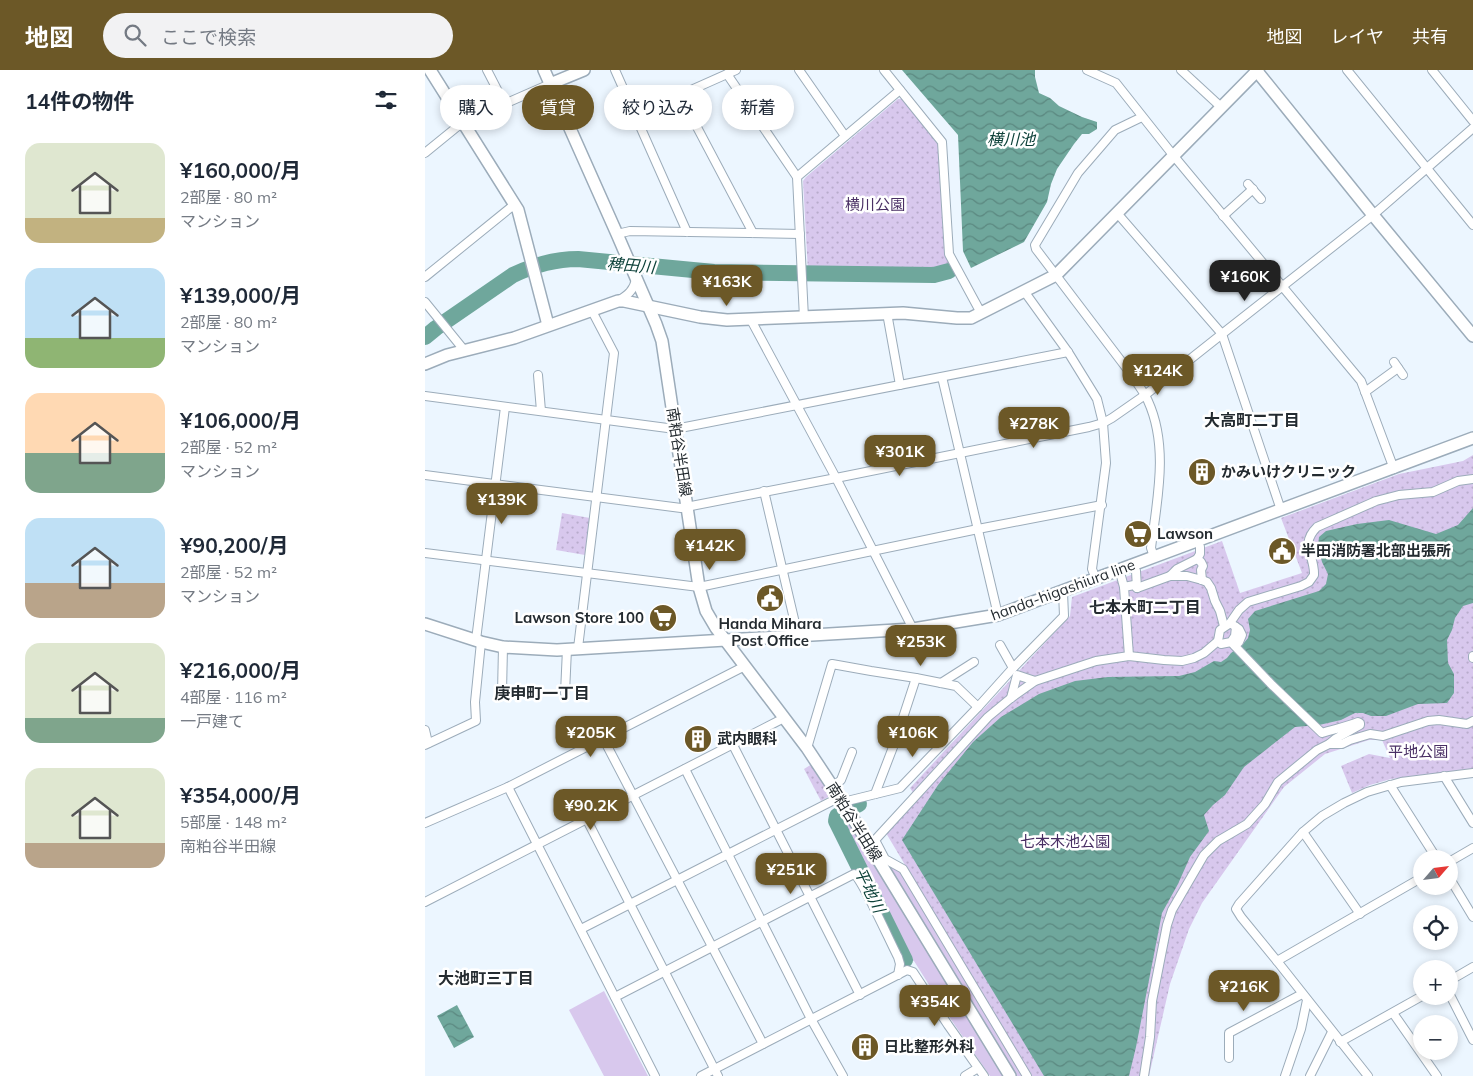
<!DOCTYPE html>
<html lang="ja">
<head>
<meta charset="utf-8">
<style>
	:root { --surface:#fff; --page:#f2f2f3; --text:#1f2937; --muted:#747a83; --accent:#6c5827 }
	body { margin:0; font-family:Mulish,"Noto Sans JP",sans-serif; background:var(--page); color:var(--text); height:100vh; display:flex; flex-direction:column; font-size:19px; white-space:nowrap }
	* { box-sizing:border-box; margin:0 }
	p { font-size:16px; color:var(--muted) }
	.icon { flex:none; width:28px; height:28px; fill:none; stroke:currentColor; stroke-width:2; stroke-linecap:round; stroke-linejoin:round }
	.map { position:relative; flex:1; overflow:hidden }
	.drawer { display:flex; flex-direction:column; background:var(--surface); width:425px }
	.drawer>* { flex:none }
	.banner { position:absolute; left:15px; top:15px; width:475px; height:45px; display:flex; gap:10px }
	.needle { width:32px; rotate:62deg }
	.fabs { position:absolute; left:988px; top:780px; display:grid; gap:10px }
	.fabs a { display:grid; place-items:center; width:45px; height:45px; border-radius:50%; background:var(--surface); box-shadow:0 2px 8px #0003; font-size:25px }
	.price { position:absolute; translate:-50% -42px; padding:0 11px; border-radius:10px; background:var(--accent); color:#fff; font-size:16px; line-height:32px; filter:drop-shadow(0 1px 2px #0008) }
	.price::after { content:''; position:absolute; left:50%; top:30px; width:15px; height:11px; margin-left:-8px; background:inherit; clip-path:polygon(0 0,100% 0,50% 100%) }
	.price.active { background:#222; color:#fff }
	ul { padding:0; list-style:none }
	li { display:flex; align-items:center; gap:15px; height:125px; padding:0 25px }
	li span { display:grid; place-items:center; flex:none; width:140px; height:100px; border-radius:15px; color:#555 }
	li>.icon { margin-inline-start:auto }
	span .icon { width:60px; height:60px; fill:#fffc; stroke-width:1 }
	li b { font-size:21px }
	h2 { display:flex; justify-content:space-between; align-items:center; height:60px; padding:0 25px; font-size:21px }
	.tag { padding:0 18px; border-radius:22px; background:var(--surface); box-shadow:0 2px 8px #0003; font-size:18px; line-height:45px }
	.tag.active { background:var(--accent); color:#fff }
	header { display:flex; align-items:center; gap:30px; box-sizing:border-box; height:70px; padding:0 25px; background:var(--accent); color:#fff }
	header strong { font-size:24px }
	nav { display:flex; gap:28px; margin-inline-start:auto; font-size:18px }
	.search { width:350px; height:45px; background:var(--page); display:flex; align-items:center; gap:12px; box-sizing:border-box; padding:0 18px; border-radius:28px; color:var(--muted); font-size:19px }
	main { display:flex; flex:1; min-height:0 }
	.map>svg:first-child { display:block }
</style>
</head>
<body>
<header>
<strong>地図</strong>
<div class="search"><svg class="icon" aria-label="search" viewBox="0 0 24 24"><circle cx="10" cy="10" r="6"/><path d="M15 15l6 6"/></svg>ここで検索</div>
<nav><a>地図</a><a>レイヤ</a><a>共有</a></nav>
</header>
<main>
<section class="drawer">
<h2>14件の物件<svg class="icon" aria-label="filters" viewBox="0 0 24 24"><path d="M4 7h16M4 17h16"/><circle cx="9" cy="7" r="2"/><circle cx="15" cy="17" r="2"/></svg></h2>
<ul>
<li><span style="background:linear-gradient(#dfe7d0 75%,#c2b280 0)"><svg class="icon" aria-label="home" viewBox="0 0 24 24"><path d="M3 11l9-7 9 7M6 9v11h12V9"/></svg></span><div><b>¥160,000/月</b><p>2部屋 · 80 m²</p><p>マンション</p></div></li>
<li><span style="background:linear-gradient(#bfe0f5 70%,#8fb573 0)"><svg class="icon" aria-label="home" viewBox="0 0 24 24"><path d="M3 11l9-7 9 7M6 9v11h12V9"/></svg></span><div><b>¥139,000/月</b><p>2部屋 · 80 m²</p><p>マンション</p></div></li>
<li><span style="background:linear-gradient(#ffd9b3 60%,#7fa58c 0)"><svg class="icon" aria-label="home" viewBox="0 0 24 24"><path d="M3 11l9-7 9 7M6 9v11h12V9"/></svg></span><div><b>¥106,000/月</b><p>2部屋 · 52 m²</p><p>マンション</p></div></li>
<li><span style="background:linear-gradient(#bfe0f5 65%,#b9a48a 0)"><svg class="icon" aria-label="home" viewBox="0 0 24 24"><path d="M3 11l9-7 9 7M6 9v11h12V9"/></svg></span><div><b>¥90,200/月</b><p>2部屋 · 52 m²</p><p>マンション</p></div></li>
<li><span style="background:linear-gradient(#dfe7d0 75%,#7fa58c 0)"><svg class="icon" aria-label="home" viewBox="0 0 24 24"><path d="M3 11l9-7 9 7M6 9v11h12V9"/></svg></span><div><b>¥216,000/月</b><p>4部屋 · 116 m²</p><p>一戸建て</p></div></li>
<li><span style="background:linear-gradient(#dfe7d0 75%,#b9a48a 0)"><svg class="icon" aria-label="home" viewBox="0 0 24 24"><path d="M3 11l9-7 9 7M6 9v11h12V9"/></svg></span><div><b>¥354,000/月</b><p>5部屋 · 148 m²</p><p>南粕谷半田線</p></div></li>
</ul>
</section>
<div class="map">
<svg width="1048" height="1006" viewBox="0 0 1048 1006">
	<defs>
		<pattern id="park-dots" width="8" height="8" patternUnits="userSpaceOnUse" patternTransform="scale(1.25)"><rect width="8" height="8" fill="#d8c8ed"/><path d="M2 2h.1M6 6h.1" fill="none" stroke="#b9accc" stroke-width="1.8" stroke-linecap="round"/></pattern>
		<pattern id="water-waves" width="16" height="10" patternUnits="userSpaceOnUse" patternTransform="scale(1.25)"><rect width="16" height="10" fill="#6fa79c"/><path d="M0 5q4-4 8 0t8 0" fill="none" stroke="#5b8880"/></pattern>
	</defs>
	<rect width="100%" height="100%" fill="#ecf6ff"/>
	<g fill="#d8c8ed">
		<path d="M421,745L579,1006H565L525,948L489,891L482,889L415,752L416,748Z"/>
		<path d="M462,793L475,801L599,1006H591Z"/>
		<path d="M179,921L223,1006H179L144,940Z"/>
	</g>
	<g fill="url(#park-dots)">
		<path d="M473,29H478L512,70L514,75L520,185L526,197L491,203L456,201L383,202L378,111L381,107Z"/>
		<path d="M1048,385V699L966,709L945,715L927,723L916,696L944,684L965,688L957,670H944L900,684L859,717L777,833L764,859L745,914L724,1006H606L458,758L489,724L485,718L645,546L647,527L797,471L815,523L877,503L856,448L974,404L1038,391Z"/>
		<path d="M137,443L165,448L160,485L131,480Z"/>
		<path d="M387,694L405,723L403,727L396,731L379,699Z"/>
	</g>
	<g fill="url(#water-waves)">
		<path d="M477,0H610V7L614,23L625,28L634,36L657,47L672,52V59L664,64H657L649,74L632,99L626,114L622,132L599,172L546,198L538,181L533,65Z"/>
		<path d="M1048,438V533L1038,536L1030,548L1027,560L1022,570L1023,593L1029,604V623L1022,633L993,634L961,646H946L938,643H930L916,650L894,655L870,657L819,697L800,725L788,735L779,745L784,761L765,787L753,814L737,843L711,977L704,1006H619L477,770L513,715L548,672L576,647L614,624L650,611L683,607L754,606L770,602L789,591L796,592L802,588L806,583L818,574L823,568L825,560L823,549L830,541L894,521L901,514L903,504L897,492L893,476L894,467L901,461L932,454L964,450L1011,464L1033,455Z"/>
		<path d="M32,935L49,967L29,978L12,946Z"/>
	</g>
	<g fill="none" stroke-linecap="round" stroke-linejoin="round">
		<g stroke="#6fa79c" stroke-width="16">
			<path d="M0,267L11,258L88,205C109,195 130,189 153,189L289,202L509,205L524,201"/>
			<path d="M434,734L412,746L411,751L480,890"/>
		</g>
		<defs>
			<g id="street">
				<path d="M62,0L79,33"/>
				<path d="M190,0L262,162"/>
				<path d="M374,0L420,66"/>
				<path d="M459,0L517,72L524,184L556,243"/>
				<path d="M662,0L691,13L748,85L936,311L969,399"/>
				<path d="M756,0L796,37"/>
				<path d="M922,0L1048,155"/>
				<path d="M1007,0L1048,51"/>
				<path d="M302,4L372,107L379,248"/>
				<path d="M255,25L328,163"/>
				<path d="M210,45L311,0"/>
				<path d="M717,47L690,60L653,103L610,175L611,179L709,308C713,315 719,322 723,331C744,377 732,430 726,478L729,487"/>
				<path d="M0,83L38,52L125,14"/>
				<path d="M372,107L475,20"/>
				<path d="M823,114L836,129"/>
				<path d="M692,143L797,264L856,440"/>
				<path d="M798,146L828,119"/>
				<path d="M192,164L205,161L375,164"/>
				<path d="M0,207L90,134"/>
				<path d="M599,221L643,282L672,329L678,353L681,393L667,499L671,509"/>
				<path d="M193,231C203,225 209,220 211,209"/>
				<path d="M0,232L39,280"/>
				<path d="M462,243L475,315"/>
				<path d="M326,250L411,408L488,559"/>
				<path d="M969,292L978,305"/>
				<path d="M113,305L116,341"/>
				<path d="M517,307L573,545"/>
				<path d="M940,322L973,298"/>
				<path d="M0,326L250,359L643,282"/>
				<path d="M0,405L256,438L411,408L664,357L678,353L687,348L720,325L797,264L948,145L1048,58"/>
				<path d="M339,421L373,566"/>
				<path d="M0,483L274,517L553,459L677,435"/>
				<path d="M772,489L775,484V477"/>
				<path d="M711,501L712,518"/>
				<path d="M696,506L699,517"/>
				<path d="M745,506L752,499L772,489L776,492L778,496L776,500L777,510"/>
				<path d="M51,570L80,337"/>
				<path d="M793,571L795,560L804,554"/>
				<path d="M806,572L847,615L897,663C909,659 921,657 933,652L935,653V655L910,669L904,674"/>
				<path d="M575,575L588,598"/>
				<path d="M810,576L814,572L817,565L814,559L811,557"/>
				<path d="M153,578L189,283L167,241"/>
				<path d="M704,586L699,517L709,515L712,518L745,506H762L777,510L782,512L786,518L790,531L795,541L799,556"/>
				<path d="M1048,586V588"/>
				<path d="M516,613L549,592"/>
				<path d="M77,622L78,577"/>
				<path d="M140,623L142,579"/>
				<path d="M586,628L592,605L610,611"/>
				<path d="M0,660L3,673"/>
				<path d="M178,668L338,974"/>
				<path d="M0,675L51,651L50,632L56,572"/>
				<path d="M308,675L435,925"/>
				<path d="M382,678L407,594L446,601L491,608L531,616L553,637L588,598L639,546L638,522"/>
				<path d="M260,699L386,949L418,1006"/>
				<path d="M1019,706L1048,753"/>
				<path d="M965,715L1012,789"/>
				<path d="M83,717L230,1006"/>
				<path d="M408,717L416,710L427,682"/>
				<path d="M450,724L470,672L491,608"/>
				<path d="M418,732L475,718L553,637"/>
				<path d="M162,750L293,1006"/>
				<path d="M0,753L83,717L320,596"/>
				<path d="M878,762L935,844"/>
				<path d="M1024,792L1048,778"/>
				<path d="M1024,807L1048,847"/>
				<path d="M0,832L359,648"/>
				<path d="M156,859L415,727"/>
				<path d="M852,891L996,808"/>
				<path d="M1024,911L1048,897"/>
				<path d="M1024,923L1048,970"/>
				<path d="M190,927L429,804C437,809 466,874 473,887L475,894L473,905"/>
				<path d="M968,943L1012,1006"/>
				<path d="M915,972L997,926"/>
				<path d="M804,988V963L877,924"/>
				<path d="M276,1006L482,900L488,902L523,955L559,1006"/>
				<path d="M540,1006L553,998"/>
				<path d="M602,1006L478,799L460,789L450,770L563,647L586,628L610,611L671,591L704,586L739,590L757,591L769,588L779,583L793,571L796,574L806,572L810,566L811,557L805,553L814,540L823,532L876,516L884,512L889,505C890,485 874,475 892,457L951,431L974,425L1008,422L1033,411L1048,409"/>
				<path d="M719,1006L725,967L727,931L742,855L747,840L779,785L793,771L822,754L840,734L853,712L892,680L904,674H917L925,670L945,664L958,666L1003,651L1014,650L1042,654L1048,651"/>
				<path d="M860,1006L876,959L882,930"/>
				<path d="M885,1006L907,962"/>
				<path d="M943,1006L852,891L816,847L811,839L814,834L878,762L897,746L919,733L942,722L976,712L1048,703"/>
			</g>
			<g id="secondary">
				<path d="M5,0L93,140L123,255"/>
				<path d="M119,0L192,164L231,254L237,271L274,517L281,541L291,558L382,678L421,737L585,1006"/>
				<path d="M831,0L948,145L1048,266"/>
				<path d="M125,14L159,0"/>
				<path d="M0,294L22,285L89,268L193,231H199L275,247L302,250L478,243L532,248H546L631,205L833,0"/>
				<path d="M0,554L56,572L78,577L132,580L488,559L573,545L1048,368"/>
			</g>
		</defs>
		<use href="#street" stroke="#9cacba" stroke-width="10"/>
		<use href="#secondary" stroke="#9cacba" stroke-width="14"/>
		<use href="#street" stroke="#fff" stroke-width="8"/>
		<use href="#secondary" stroke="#fff" stroke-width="11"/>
	</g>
	<defs>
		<symbol id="building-disc" viewBox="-11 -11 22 22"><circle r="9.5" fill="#6c5827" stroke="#fff"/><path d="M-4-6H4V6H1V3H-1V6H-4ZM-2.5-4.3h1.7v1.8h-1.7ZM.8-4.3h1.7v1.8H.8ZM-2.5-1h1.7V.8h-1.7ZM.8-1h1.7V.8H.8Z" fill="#fff"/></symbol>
		<symbol id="supermarket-disc" viewBox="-11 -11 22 22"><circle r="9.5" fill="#6c5827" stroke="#fff"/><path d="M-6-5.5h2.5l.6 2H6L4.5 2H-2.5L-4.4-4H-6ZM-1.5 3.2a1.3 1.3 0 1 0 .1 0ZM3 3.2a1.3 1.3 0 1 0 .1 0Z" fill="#fff"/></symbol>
		<symbol id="civic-disc" viewBox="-11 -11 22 22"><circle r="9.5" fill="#6c5827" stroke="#fff"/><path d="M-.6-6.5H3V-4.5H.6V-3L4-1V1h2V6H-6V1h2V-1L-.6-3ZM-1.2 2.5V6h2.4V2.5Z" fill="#fff"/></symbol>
	</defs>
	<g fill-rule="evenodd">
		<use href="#building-disc" x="761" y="386" width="32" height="32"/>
		<use href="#supermarket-disc" x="697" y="448" width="32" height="32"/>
		<use href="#civic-disc" x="841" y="465" width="32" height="32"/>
		<use href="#civic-disc" x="329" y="512" width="32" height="32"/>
		<use href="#supermarket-disc" x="222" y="532" width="32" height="32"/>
		<use href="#building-disc" x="257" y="653" width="32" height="32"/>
		<use href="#building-disc" x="424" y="961" width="32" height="32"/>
	</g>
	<g text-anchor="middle" stroke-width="5" stroke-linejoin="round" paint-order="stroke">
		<g font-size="15" fill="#492f64" stroke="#fff">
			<text x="450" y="140">横川公園</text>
			<text x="993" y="687">平地公園</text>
			<text x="640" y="777">七本木池公園</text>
		</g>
		<g font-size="15" fill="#242b30" stroke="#fff">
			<text transform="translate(254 382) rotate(81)" y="5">南粕谷半田線</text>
			<text transform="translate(638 520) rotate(-20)" y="5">handa-higashiura line</text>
			<text transform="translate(429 752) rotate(58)" y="5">南粕谷半田線</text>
		</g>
		<g font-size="15" font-weight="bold" fill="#242b30" stroke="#fff" text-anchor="start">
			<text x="796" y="407">かみいけクリニック</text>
			<text x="732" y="469">Lawson</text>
			<text x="876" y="486">半田消防署北部出張所</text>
			<text x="219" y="553" text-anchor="end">Lawson Store 100</text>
			<text x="345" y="559" text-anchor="middle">Handa Mihara<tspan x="345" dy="17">Post Office</tspan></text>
			<text x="292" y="674">武内眼科</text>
			<text x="459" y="982">日比整形外科</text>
		</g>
		<g font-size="16" font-style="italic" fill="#0e423a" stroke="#fff">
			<text x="586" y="75">横川池</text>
			<text transform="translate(206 195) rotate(5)" y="6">稗田川</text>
			<text transform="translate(445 820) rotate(64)" y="6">平地川</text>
		</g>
		<g font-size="16" font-weight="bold" fill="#242b30" stroke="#fff">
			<text x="827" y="356">大高町二丁目</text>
			<text x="720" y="543">七本木町二丁目</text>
			<text x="117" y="629">庚申町一丁目</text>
			<text x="61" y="914">大池町三丁目</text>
		</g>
	</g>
</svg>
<div class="fabs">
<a><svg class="needle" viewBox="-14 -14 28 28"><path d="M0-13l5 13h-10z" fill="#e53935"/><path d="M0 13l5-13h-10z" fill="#747a83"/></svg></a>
<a><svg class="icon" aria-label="locate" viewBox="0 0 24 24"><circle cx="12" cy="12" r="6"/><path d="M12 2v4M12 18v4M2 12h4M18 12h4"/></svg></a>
<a>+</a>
<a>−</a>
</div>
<b class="price active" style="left:820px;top:232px">¥160K</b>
<b class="price" style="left:302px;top:237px">¥163K</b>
<b class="price" style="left:733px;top:326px">¥124K</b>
<b class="price" style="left:609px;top:379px">¥278K</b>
<b class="price" style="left:475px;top:407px">¥301K</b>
<b class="price" style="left:77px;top:455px">¥139K</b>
<b class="price" style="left:285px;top:501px">¥142K</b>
<b class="price" style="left:496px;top:597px">¥253K</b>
<b class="price" style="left:166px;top:688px">¥205K</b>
<b class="price" style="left:488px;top:688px">¥106K</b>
<b class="price" style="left:166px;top:761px">¥90.2K</b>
<b class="price" style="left:366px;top:825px">¥251K</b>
<b class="price" style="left:819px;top:942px">¥216K</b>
<b class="price" style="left:510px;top:957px">¥354K</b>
<div class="banner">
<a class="tag">購入</a>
<a class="tag active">賃貸</a>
<a class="tag">絞り込み</a>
<a class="tag">新着</a>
</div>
</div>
</main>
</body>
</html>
